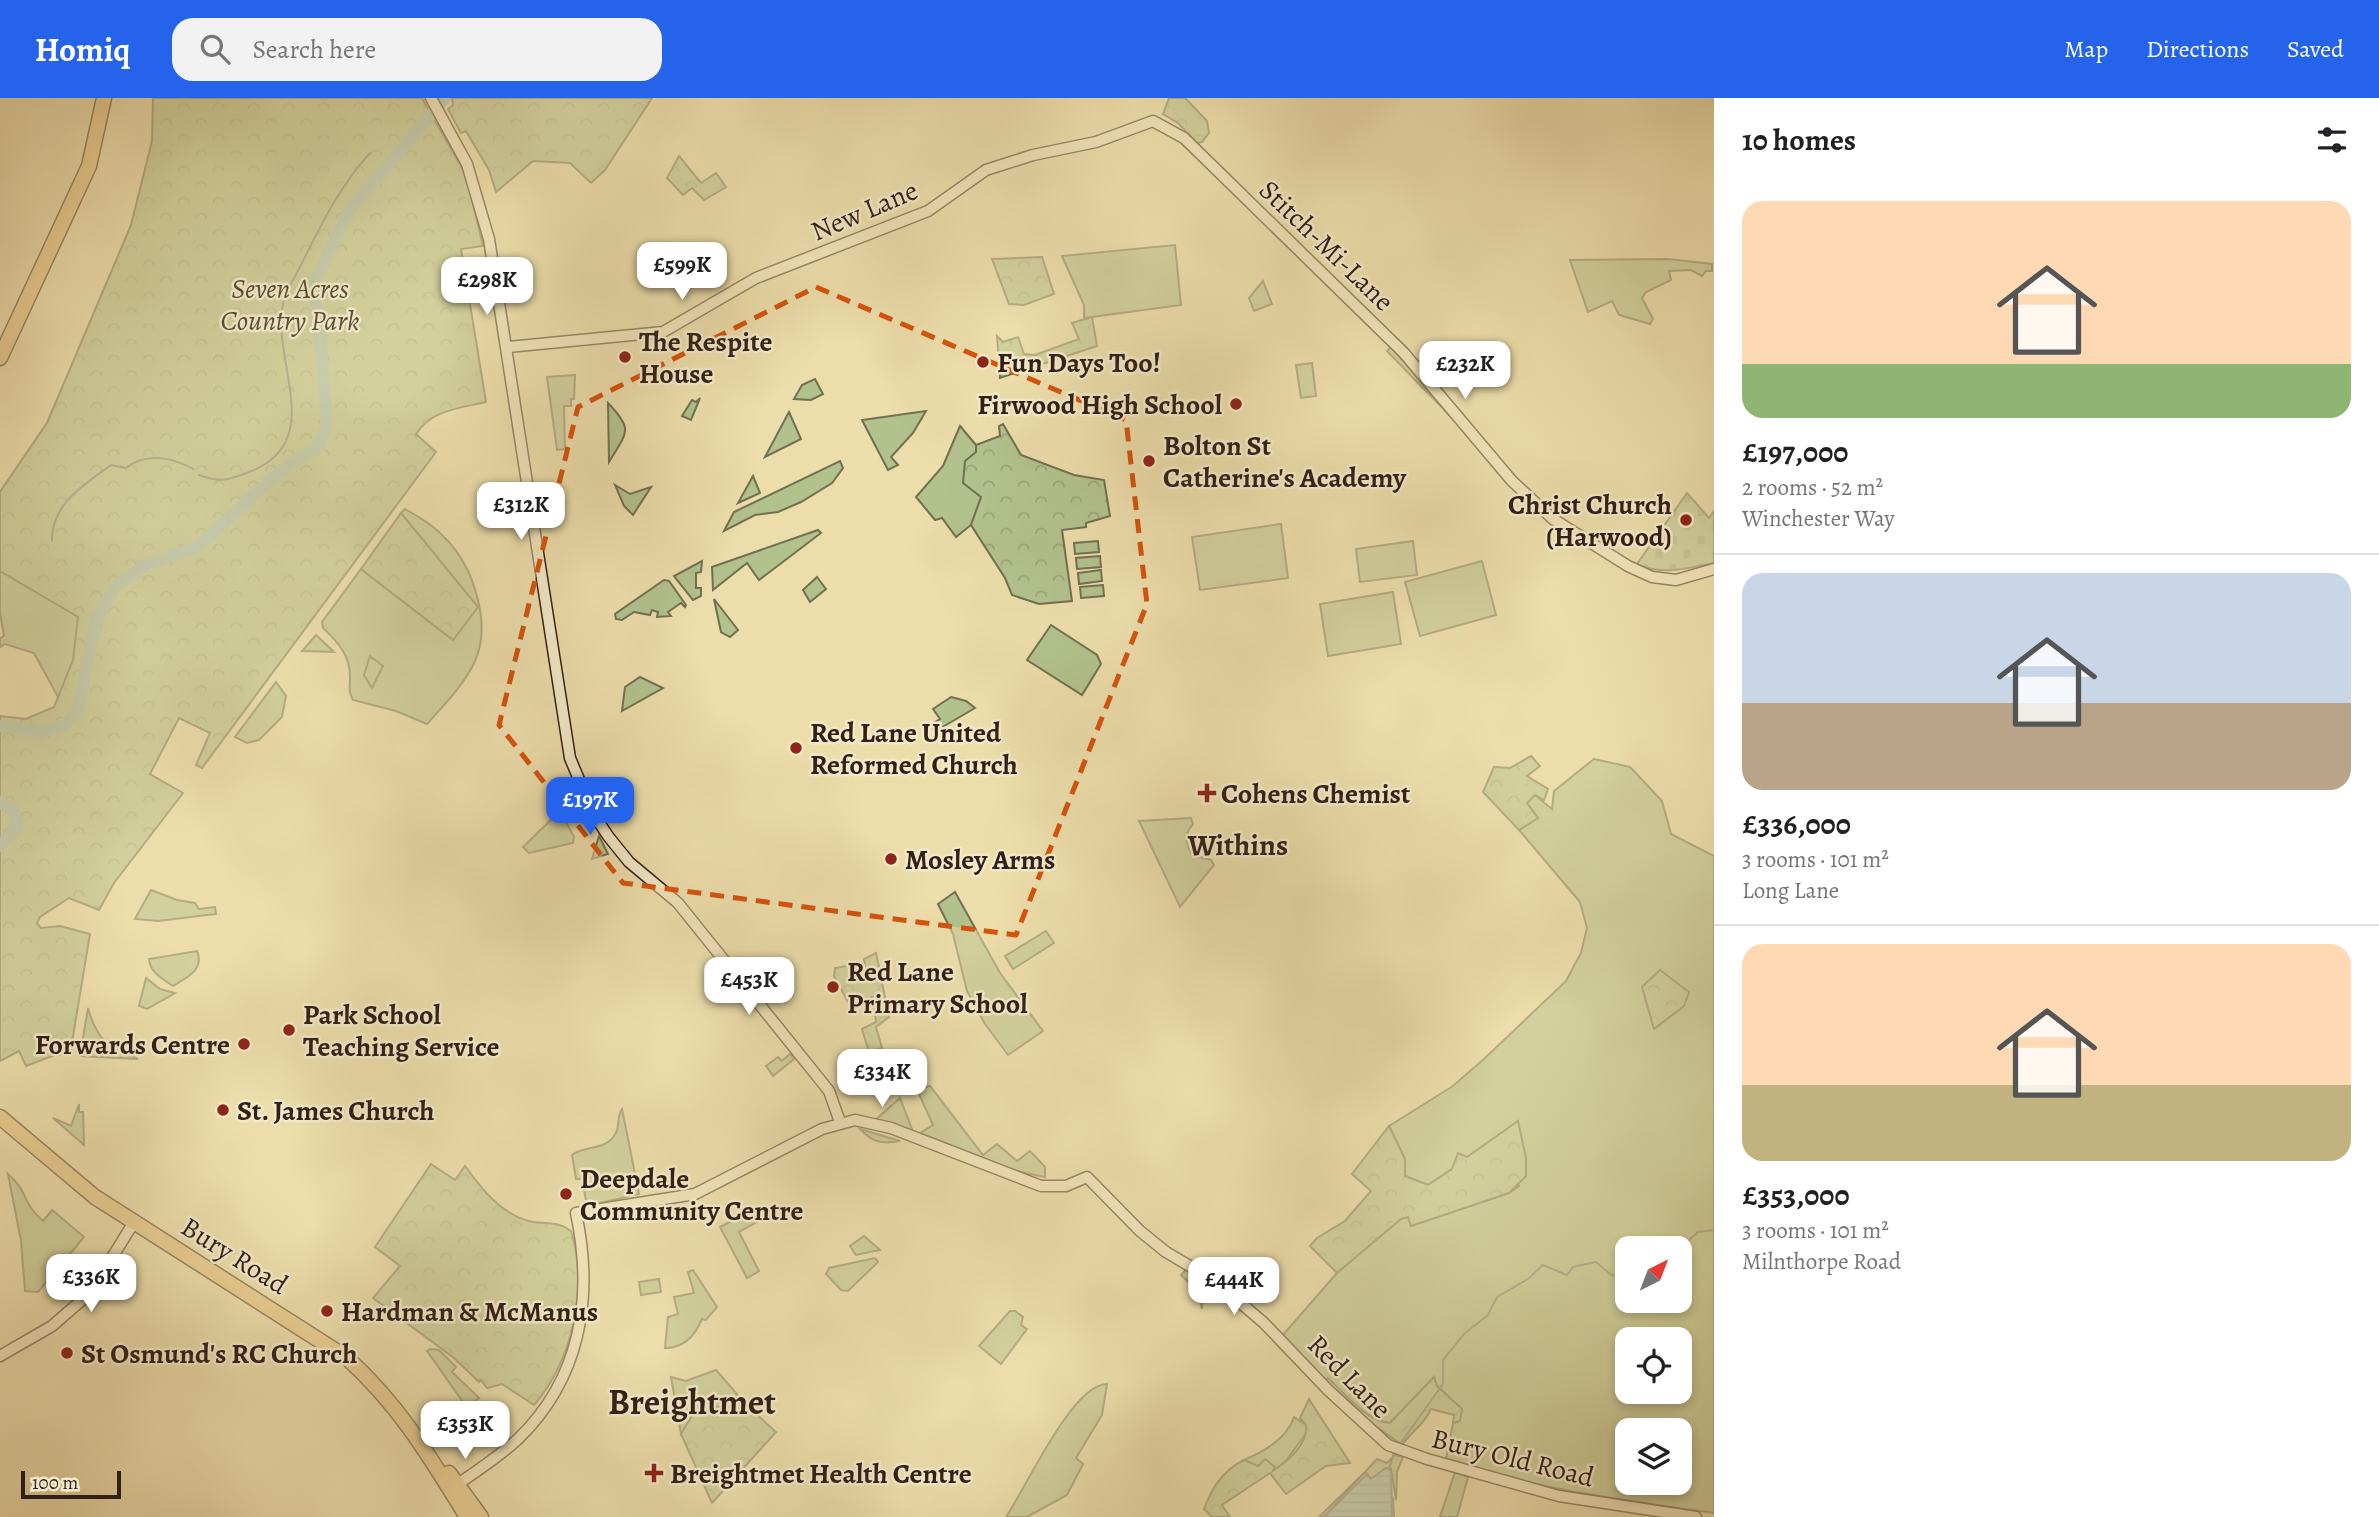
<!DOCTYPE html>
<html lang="en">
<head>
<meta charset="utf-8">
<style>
	:root { --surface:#fff; --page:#f2f2f2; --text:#202124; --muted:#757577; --line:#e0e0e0; --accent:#2563eb }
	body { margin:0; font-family:Alegreya,serif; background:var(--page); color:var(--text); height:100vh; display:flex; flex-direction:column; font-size:26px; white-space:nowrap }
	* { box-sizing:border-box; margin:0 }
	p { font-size:23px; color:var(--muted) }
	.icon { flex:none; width:38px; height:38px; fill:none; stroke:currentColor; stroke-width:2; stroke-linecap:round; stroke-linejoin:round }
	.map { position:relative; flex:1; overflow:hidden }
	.sheet { display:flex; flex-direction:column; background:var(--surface); width:665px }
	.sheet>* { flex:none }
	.needle { width:46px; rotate:42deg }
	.fabs { position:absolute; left:1615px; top:1138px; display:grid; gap:14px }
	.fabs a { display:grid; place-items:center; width:77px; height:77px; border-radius:14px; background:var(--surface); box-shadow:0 4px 10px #0003; font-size:35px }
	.scale { position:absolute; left:21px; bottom:18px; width:100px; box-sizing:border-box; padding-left:7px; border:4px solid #331f17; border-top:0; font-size:19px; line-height:24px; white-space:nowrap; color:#331f17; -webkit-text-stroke:5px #f3e9c8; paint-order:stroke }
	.price { position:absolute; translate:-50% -60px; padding:0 16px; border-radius:14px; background:#fff; color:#222; font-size:23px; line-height:46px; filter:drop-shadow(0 2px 4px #0008) }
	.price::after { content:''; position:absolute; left:50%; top:42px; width:21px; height:16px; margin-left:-10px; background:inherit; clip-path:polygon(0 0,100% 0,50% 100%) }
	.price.selected { background:var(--accent); color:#fff }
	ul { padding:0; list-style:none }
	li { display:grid; align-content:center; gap:14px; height:371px; padding:0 28px }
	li+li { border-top:2px solid var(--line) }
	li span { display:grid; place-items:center; height:217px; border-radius:21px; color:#555 }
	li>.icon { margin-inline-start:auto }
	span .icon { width:126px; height:126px; fill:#fffc; stroke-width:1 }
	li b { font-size:30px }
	h2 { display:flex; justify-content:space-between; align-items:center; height:84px; padding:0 28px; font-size:30px }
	header { display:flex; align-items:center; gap:42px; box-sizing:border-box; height:98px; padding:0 35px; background:var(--accent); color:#fff }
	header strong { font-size:33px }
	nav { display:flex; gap:38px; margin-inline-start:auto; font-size:24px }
	.search { width:490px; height:63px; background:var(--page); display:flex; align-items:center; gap:18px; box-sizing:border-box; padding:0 24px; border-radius:21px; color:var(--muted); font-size:26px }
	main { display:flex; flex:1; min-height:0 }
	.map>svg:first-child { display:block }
</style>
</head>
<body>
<header>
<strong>Homiq</strong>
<div class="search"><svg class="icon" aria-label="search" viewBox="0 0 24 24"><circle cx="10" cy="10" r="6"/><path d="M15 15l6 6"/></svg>Search here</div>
<nav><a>Map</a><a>Directions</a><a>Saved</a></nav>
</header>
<main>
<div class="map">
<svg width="1714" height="1419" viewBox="0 0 1714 1419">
	<defs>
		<pattern id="forest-crowns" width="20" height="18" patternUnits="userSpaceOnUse" patternTransform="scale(1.75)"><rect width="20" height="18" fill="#b2c28d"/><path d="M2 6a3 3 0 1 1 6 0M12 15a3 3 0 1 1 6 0" fill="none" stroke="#9aa679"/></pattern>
		<pattern id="cemetery-stones" width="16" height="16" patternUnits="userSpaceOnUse" patternTransform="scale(1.75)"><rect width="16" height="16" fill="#b2c28d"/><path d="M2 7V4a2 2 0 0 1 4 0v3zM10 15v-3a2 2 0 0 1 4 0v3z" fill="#9aa679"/></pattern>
		<pattern id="water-rules" width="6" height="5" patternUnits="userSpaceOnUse" patternTransform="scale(1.75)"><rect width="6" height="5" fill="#9cbab2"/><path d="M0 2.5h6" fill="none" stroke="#879f98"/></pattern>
	</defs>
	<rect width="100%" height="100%" fill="#ecddaa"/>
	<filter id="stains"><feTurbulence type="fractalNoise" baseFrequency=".00286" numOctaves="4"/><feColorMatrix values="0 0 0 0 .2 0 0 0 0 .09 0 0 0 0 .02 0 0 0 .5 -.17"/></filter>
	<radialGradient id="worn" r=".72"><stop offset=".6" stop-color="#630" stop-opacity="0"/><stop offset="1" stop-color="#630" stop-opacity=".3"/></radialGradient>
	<g fill="#b2c28d" stroke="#727052" stroke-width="2" fill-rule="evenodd">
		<path d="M1175,147L1181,207L1084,220V207L1062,158Z"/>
		<path d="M1668,161L1712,166V173H1706L1702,178L1691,172L1669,173L1671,182L1646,194L1642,200L1653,221L1650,226L1619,217L1612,203L1588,214L1570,162Z"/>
		<path d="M1263,183L1272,206L1254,213L1249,200Z"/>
		<path d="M86,237L77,545L70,574L58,599L34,555L5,546L0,549V540L4,538L0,515V394L47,325Z"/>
		<path d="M1391,249L1452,320L1387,253Z"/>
		<path d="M1312,265L1316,298L1301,300L1296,267Z"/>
		<path d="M575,277L574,301H571V308H564L565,351L557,352L547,279Z"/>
		<path d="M815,281L823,296L811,302L794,301L802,287Z"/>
		<path d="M700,300L691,322L682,318L692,302L696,304Z"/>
		<path d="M608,305C634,332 627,334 609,364Z"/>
		<path d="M926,313L913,335L891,359L898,367L888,372L862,322Z"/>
		<path d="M789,314L801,341L765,359Z"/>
		<path d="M960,328L976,347L982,399L971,427L956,439L942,420L935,422L916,399L943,368Z"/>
		<path d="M840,363L843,370L832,385L801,404L778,414L755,417L724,433L734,414Z"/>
		<path d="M753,378L760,395L738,405Z"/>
		<path d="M615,387L630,396L651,389L633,417L624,408Z"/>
		<path d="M405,411C419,419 433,427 444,439C473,467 492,525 475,563C464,587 444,607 427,626L396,613L353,602C348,594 350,588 350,579C350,557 338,544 323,530L322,524L361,471L452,541L477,510L401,415Z"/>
		<path d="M1281,426L1288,480L1200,492L1192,439Z"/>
		<path d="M818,432L821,435L759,482L747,465L713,492L712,469Z"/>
		<path d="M1098,443L1099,454L1075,456L1074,445Z"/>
		<path d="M1413,443L1417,477L1360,484L1356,451Z"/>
		<path d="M1100,458L1101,469L1077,471L1076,460Z"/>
		<path d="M702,463L701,474L696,475V490H701V498L693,502L674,478Z"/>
		<path d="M1482,463L1496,517L1420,538L1405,484Z"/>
		<path d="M1101,472L1102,483L1079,486L1078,475Z"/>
		<path d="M817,479L826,491L810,504L803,492Z"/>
		<path d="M664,482L669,483L686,507L685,509L681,505L668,514L671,518L657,519L658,514L652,512L650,517L634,514L622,522L616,521L615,516Z"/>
		<path d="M1103,487L1104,498L1081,500L1080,489Z"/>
		<path d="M1393,494L1401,546L1328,558L1320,506Z"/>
		<path d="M714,501L738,532L730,539L721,534Z"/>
		<path d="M1051,527L1097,557L1101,566L1082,597L1027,562Z"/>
		<path d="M316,537L334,554L302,553Z"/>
		<path d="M640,579L663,590L622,613L625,589Z"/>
		<path d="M276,584L286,598L282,619L259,642L247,645L235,639Z"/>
		<path d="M951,599L966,603L975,610L934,634L932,626L940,621L933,611Z"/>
		<path d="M1594,661L1630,669L1662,703L1671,736L1714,758V1415C1624,1402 1532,1391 1446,1361L1453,1325L1459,1323L1462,1311L1437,1288L1434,1279L1390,1325C1367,1324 1344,1295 1328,1281L1325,1283L1282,1238L1337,1175L1400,1121L1408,1119L1411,1128L1509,1095L1519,1088L1501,1038L1428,1087L1405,1078V1061L1389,1028L1453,988L1485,960L1566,883L1581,855L1587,830L1580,804L1519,732L1538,720L1527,705L1535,697L1552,711L1554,693ZM1628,1150H1680V1202H1628ZM1628,1241H1680V1293H1628ZM1628,1332H1680V1384H1628Z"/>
		<path d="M560,713L574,739L573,745L529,755L523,749Z"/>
		<path d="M1191,720L1193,726C1183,737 1186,749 1194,758L1211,762L1214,767L1180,809L1139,723Z"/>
		<path d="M599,738L608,756L592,761Z"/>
		<path d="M151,792L177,802L195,805L199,811L215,809L216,816L158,823L135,821Z"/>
		<path d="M955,794L1000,875L1043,933L1008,957L985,926L967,893L953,836L938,806Z"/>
		<path d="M1046,833L1054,845L1013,871L1005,858Z"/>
		<path d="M197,853C205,872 186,880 173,888C163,881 150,875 149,861Z"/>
		<path d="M146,880L160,891L175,895L147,911L139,908Z"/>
		<path d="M88,910C97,942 107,949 138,961L80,958Z"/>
		<path d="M790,956L794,961L773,978L766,968L778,959L782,963Z"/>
		<path d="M923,980L926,989L930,988L983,1057L997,1046L1017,1063L1030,1053L1045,1069V1079L1016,1073L920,1035L933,1027L915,987Z"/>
		<path d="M900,1000L915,1039L873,1024Z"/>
		<path d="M79,1006V1014H83L84,1047L53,1020L71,1028Z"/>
		<path d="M622,1011L639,1096L587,1108L582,1081H576L572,1057C584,1047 604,1053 614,1038C621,1029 616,1019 622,1011Z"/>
		<path d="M860,1031L900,1043C882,1046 873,1045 860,1031Z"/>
		<path d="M8,1076C29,1094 21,1104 43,1123L52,1112L84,1139L38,1194L25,1193L21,1143Z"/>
		<path d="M756,1110L762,1121L739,1134L759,1173L747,1180L720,1129Z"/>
		<path d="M864,1138L880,1152L856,1157L850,1148Z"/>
		<path d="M875,1160L878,1164L848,1193L841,1192L826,1176L829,1170Z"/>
		<path d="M1189,1169L1220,1191L1213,1201L1208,1195L1203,1196L1202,1211L1196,1191L1181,1177Z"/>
		<path d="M693,1172L717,1209L706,1222L702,1221C695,1238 683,1250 665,1250L668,1219L678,1216L674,1199L694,1195L688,1174Z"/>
		<path d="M659,1181L661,1194L641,1197L639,1184Z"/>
		<path d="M1010,1213H1015L1023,1219L1021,1227L1027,1231L1001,1266L979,1248Z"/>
		<path d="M430,1251L439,1252L456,1269L452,1274L479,1300L471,1306L463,1304L427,1253Z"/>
		<path d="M716,1272L737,1296L733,1303L739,1310L698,1308L681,1336L671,1279L686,1283Z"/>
		<path d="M1107,1286L1102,1317L1076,1360L1083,1366L1067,1397L1027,1419H1006C1025,1392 1072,1286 1107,1286Z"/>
		<path d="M1294,1319L1306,1327L1307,1334L1285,1364L1271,1374L1244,1362C1263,1354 1287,1341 1294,1319Z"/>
		<path d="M1365,1374L1324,1419H1319Z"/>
		<path d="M1455,1374L1468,1379L1457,1419H1440Z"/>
	</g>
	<g fill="url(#forest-crowns)" stroke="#727052" stroke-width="2">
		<path d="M153,0H422L466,77L483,148L461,151L486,304C460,310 431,312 416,336L436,354L202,670L196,667L210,635L179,620L150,676L183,695L114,785L99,812L69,800L40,819L37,825L41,830L60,828L90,836L70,956L55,957L26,968L19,953L0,963V618L26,621L54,609L73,562L78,519L0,473V394L47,325L131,127L152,43Z"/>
		<path d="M452,0H652L605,72L591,85L570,65L533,63L496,94L489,72L466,33L461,35L448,11L453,7Z"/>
		<path d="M1169,0H1185L1207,23L1209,35L1202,44L1197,45L1178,25L1163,16Z"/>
		<path d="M679,58L701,85L716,75L726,89L704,102L692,90L683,97L667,80Z"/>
		<path d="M1042,159L1054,196L1024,207L1009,206L992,161Z"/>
		<path d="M1092,219L1097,248L1000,280L997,238L1003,244L1018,239L1024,256L1035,257L1079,241L1072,225Z"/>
		<path d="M1003,326L1021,357L1074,377L1104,382L1110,418L1086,425V429L1062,432L1072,503L1039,506L1012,497L1005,480L971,427L981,399L963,385L965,363L976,354V347L1000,338L999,328Z"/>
		<path d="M401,415L478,509L453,542L361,471Z"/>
		<path d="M370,558L383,568L372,590L364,577Z"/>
		<path d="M1531,658L1540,668L1527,678L1548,691L1544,702L1535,697L1527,705L1538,720L1519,732L1483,694L1494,669L1510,670Z"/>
		<path d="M876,855L889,919L876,929L882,950L869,954L862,931L876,924L873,899L848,904L834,878L835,870L858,866L862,870V877H866L864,861Z"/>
		<path d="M1660,872L1689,894L1684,908L1654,931L1642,889Z"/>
		<path d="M1518,1023L1526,1060V1078L1509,1095L1411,1128L1408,1119L1401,1121L1337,1175L1310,1148L1317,1140L1345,1123L1371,1093L1352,1076L1389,1028L1405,1061V1078L1428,1087L1452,1071L1458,1055L1467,1059Z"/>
		<path d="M431,1066L455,1082L465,1068C481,1090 501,1116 529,1123C545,1127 557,1122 571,1133C589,1191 572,1263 534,1307L502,1286L487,1290L481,1282L479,1284L454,1260L373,1200L400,1168L375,1149Z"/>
		<path d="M1434,1279L1437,1288L1462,1311L1460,1323L1453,1325L1454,1317L1431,1311C1424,1327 1411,1334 1402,1347L1363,1319L1325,1283L1328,1280C1344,1295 1367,1324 1390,1325Z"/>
		<path d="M1309,1301L1350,1365L1326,1368L1286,1396L1270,1375L1222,1407L1230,1419H1212L1204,1411C1212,1390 1222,1373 1244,1362L1258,1368L1265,1361L1275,1369L1273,1373C1288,1363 1308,1346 1306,1327L1300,1320Z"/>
		<path d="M746,1307L776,1334L712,1405L681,1336L698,1308L739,1310Z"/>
		<path d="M1395,1357L1403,1359L1397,1374L1396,1402L1391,1371L1386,1370L1371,1381L1365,1374L1377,1361L1387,1365Z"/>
	</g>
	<path fill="url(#cemetery-stones)" stroke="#727052" stroke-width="2" d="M1687,395L1709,420L1714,413V465C1687,470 1663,478 1637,466Z"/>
	<path fill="url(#water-rules)" stroke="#727c74" stroke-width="2" d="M1386,1370L1391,1371L1392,1419H1324L1367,1376L1371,1381Z"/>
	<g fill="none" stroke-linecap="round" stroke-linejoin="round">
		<g stroke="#727c74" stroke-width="2">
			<path d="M199,377C220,385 229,382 249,374C330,343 268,260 284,202C288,189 297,176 303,163C323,123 340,88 370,55"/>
			<path d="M52,443C51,406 84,387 111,367L126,370C145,354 172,359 193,371"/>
			<path d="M1714,1003V1020"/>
			<path d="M1680,1150L1698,1134L1714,1132"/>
			<path d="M1400,1346L1443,1286V1262L1464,1236L1488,1217L1497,1199L1528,1181L1543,1167L1567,1177L1573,1169L1596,1164L1610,1176L1628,1183"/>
			<path d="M1389,1372L1394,1354"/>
			<path d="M1393,1400L1394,1419"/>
		</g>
		<g stroke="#9cbab2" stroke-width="12">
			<path d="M0,628L40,634L63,628L78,612L96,522L117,487L146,467L197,449L283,371L318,349L327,326L319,223L313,192L315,183L348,115L445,0"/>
			<path d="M0,704L14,712L17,729L0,748"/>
		</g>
		<defs>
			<g id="secondary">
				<path d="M431,0L467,66L489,141L570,660L593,715L608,738L629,764L678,805L829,993L840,1024"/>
				<path d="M508,249L663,234L756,180L928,113L986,72L1033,57L1096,44L1153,23L1184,40L1404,255L1512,383L1553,421L1628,468L1652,479L1676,482L1714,471"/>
				<path d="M0,1258L52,1228L90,1195L134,1124"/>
				<path d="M452,1390C474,1375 497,1360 517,1342C581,1281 594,1199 576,1115L695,1096L822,1031L855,1022L891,1030L1041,1088H1066L1087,1079L1140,1133L1166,1154L1215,1183L1264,1225L1328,1292L1388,1347L1427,1361L1559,1398L1696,1419"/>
			</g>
			<g id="highway">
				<path d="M0,260L89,68L104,0"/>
				<path d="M0,1019L95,1099L347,1260C400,1308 430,1359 467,1419"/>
				<path d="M449,1375L481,1419"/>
			</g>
		</defs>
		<use href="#secondary" stroke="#331f17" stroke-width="13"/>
		<use href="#highway" stroke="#331f17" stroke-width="17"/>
		<use href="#secondary" stroke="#f3e9c8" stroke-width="10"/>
		<use href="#highway" stroke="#e6be75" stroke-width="14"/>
	</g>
	<path d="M0 0H1714V1419H0ZM816,189L1126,322L1147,506L1016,837L623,785L499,627L578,309Z" fill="#ecddaa" fill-opacity=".55" fill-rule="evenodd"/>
	<path fill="none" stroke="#d6530d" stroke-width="5" stroke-dasharray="14 9" stroke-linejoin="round" d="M816,189L1126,322L1147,506L1016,837L623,785L499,627L578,309Z"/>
	<g fill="#8f2418" stroke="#f3e9c8" stroke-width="2.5">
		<circle cx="625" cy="259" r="7"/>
		<circle cx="983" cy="264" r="7"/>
		<circle cx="1236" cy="306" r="7"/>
		<circle cx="1149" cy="363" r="7"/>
		<circle cx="1686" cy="422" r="7"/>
		<circle cx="796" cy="650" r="7"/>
		<path d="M1203.5 684.5h7v7h7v7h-7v7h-7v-7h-7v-7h7z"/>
		<circle cx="891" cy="761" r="7"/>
		<circle cx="833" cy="889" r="7"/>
		<circle cx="289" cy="932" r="7"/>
		<circle cx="244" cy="946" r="7"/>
		<circle cx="223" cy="1012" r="7"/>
		<circle cx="566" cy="1096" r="7"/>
		<circle cx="327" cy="1213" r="7"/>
		<circle cx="67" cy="1255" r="7"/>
		<path d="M650.5 1364.5h7v7h7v7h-7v7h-7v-7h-7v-7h7z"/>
	</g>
	<g text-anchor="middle" stroke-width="5" stroke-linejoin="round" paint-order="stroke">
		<g font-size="28" fill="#331f17" stroke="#f3e9c8">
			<text transform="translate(864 112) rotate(-23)" y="10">New Lane</text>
			<text transform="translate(1327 147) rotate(44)" y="10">Stitch-Mi-Lane</text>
			<text transform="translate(235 1157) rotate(32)" y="10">Bury Road</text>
			<text transform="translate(1350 1278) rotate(45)" y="10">Red Lane</text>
			<text transform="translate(1513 1359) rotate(14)" y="10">Bury Old Road</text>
		</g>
		<g font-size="28" font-style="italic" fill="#59503a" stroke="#f3e9c8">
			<text x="290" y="200">Seven Acres<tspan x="290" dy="32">Country Park</tspan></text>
		</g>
		<g font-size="28" font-weight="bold" fill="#331f17" stroke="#f3e9c8" text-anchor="start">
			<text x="639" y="253">The Respite<tspan x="639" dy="32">House</tspan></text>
			<text x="997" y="274">Fun Days Too!</text>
			<text x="1222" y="316" text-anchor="end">Firwood High School</text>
			<text x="1163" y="357">Bolton St<tspan x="1163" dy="32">Catherine's Academy</tspan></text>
			<text x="1672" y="416" text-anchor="end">Christ Church<tspan x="1672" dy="32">(Harwood)</tspan></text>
			<text x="810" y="644">Red Lane United<tspan x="810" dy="32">Reformed Church</tspan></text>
			<text x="1221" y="705">Cohens Chemist</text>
			<text x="905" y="771">Mosley Arms</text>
			<text x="847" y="883">Red Lane<tspan x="847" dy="32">Primary School</tspan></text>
			<text x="303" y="926">Park School<tspan x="303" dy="32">Teaching Service</tspan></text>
			<text x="230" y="956" text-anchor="end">Forwards Centre</text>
			<text x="237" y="1022">St. James Church</text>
			<text x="580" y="1090">Deepdale<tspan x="580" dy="32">Community Centre</tspan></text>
			<text x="341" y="1223">Hardman &amp; McManus</text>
			<text x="81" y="1265">St Osmund's RC Church</text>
			<text x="670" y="1385">Breightmet Health Centre</text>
		</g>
		<g font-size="30" font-weight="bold" fill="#331f17" stroke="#f3e9c8">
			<text x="1238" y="757">Withins</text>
		</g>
		<g font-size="35" font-weight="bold" fill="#331f17" stroke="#f3e9c8">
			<text x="692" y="1316">Breightmet</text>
		</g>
	</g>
	<rect width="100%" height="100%" filter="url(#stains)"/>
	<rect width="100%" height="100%" fill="url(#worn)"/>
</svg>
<div class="fabs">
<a><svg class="needle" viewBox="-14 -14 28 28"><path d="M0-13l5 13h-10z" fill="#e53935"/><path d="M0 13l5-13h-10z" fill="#757577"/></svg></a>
<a><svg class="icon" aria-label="locate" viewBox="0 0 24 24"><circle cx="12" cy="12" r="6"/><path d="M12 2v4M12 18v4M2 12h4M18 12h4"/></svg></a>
<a><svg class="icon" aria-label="layers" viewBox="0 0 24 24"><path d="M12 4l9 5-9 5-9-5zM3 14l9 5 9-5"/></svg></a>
</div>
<div class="scale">100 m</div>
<b class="price" style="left:682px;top:204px">£599K</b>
<b class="price" style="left:487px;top:219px">£298K</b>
<b class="price" style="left:1465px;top:303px">£232K</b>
<b class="price" style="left:521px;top:444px">£312K</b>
<b class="price selected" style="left:590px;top:739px">£197K</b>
<b class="price" style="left:749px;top:919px">£453K</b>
<b class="price" style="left:882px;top:1011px">£334K</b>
<b class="price" style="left:91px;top:1216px">£336K</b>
<b class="price" style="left:1234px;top:1219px">£444K</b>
<b class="price" style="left:465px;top:1363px">£353K</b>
</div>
<section class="sheet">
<h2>10 homes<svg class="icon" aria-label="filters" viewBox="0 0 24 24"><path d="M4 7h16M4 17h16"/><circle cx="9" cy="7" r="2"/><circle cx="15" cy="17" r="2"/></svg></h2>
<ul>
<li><span style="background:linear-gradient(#ffd9b3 75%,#8fb573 0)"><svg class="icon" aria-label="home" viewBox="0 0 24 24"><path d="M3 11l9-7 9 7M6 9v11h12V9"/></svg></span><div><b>£197,000</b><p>2 rooms · 52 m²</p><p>Winchester Way</p></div></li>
<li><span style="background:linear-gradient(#c9d6e8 60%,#b9a48a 0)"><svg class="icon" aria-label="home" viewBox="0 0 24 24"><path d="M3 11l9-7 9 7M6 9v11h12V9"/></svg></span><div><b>£336,000</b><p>3 rooms · 101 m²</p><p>Long Lane</p></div></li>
<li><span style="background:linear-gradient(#ffd9b3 65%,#c2b280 0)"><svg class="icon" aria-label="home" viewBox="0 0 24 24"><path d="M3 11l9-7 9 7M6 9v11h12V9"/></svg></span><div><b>£353,000</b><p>3 rooms · 101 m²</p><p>Milnthorpe Road</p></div></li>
</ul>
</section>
</main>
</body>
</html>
